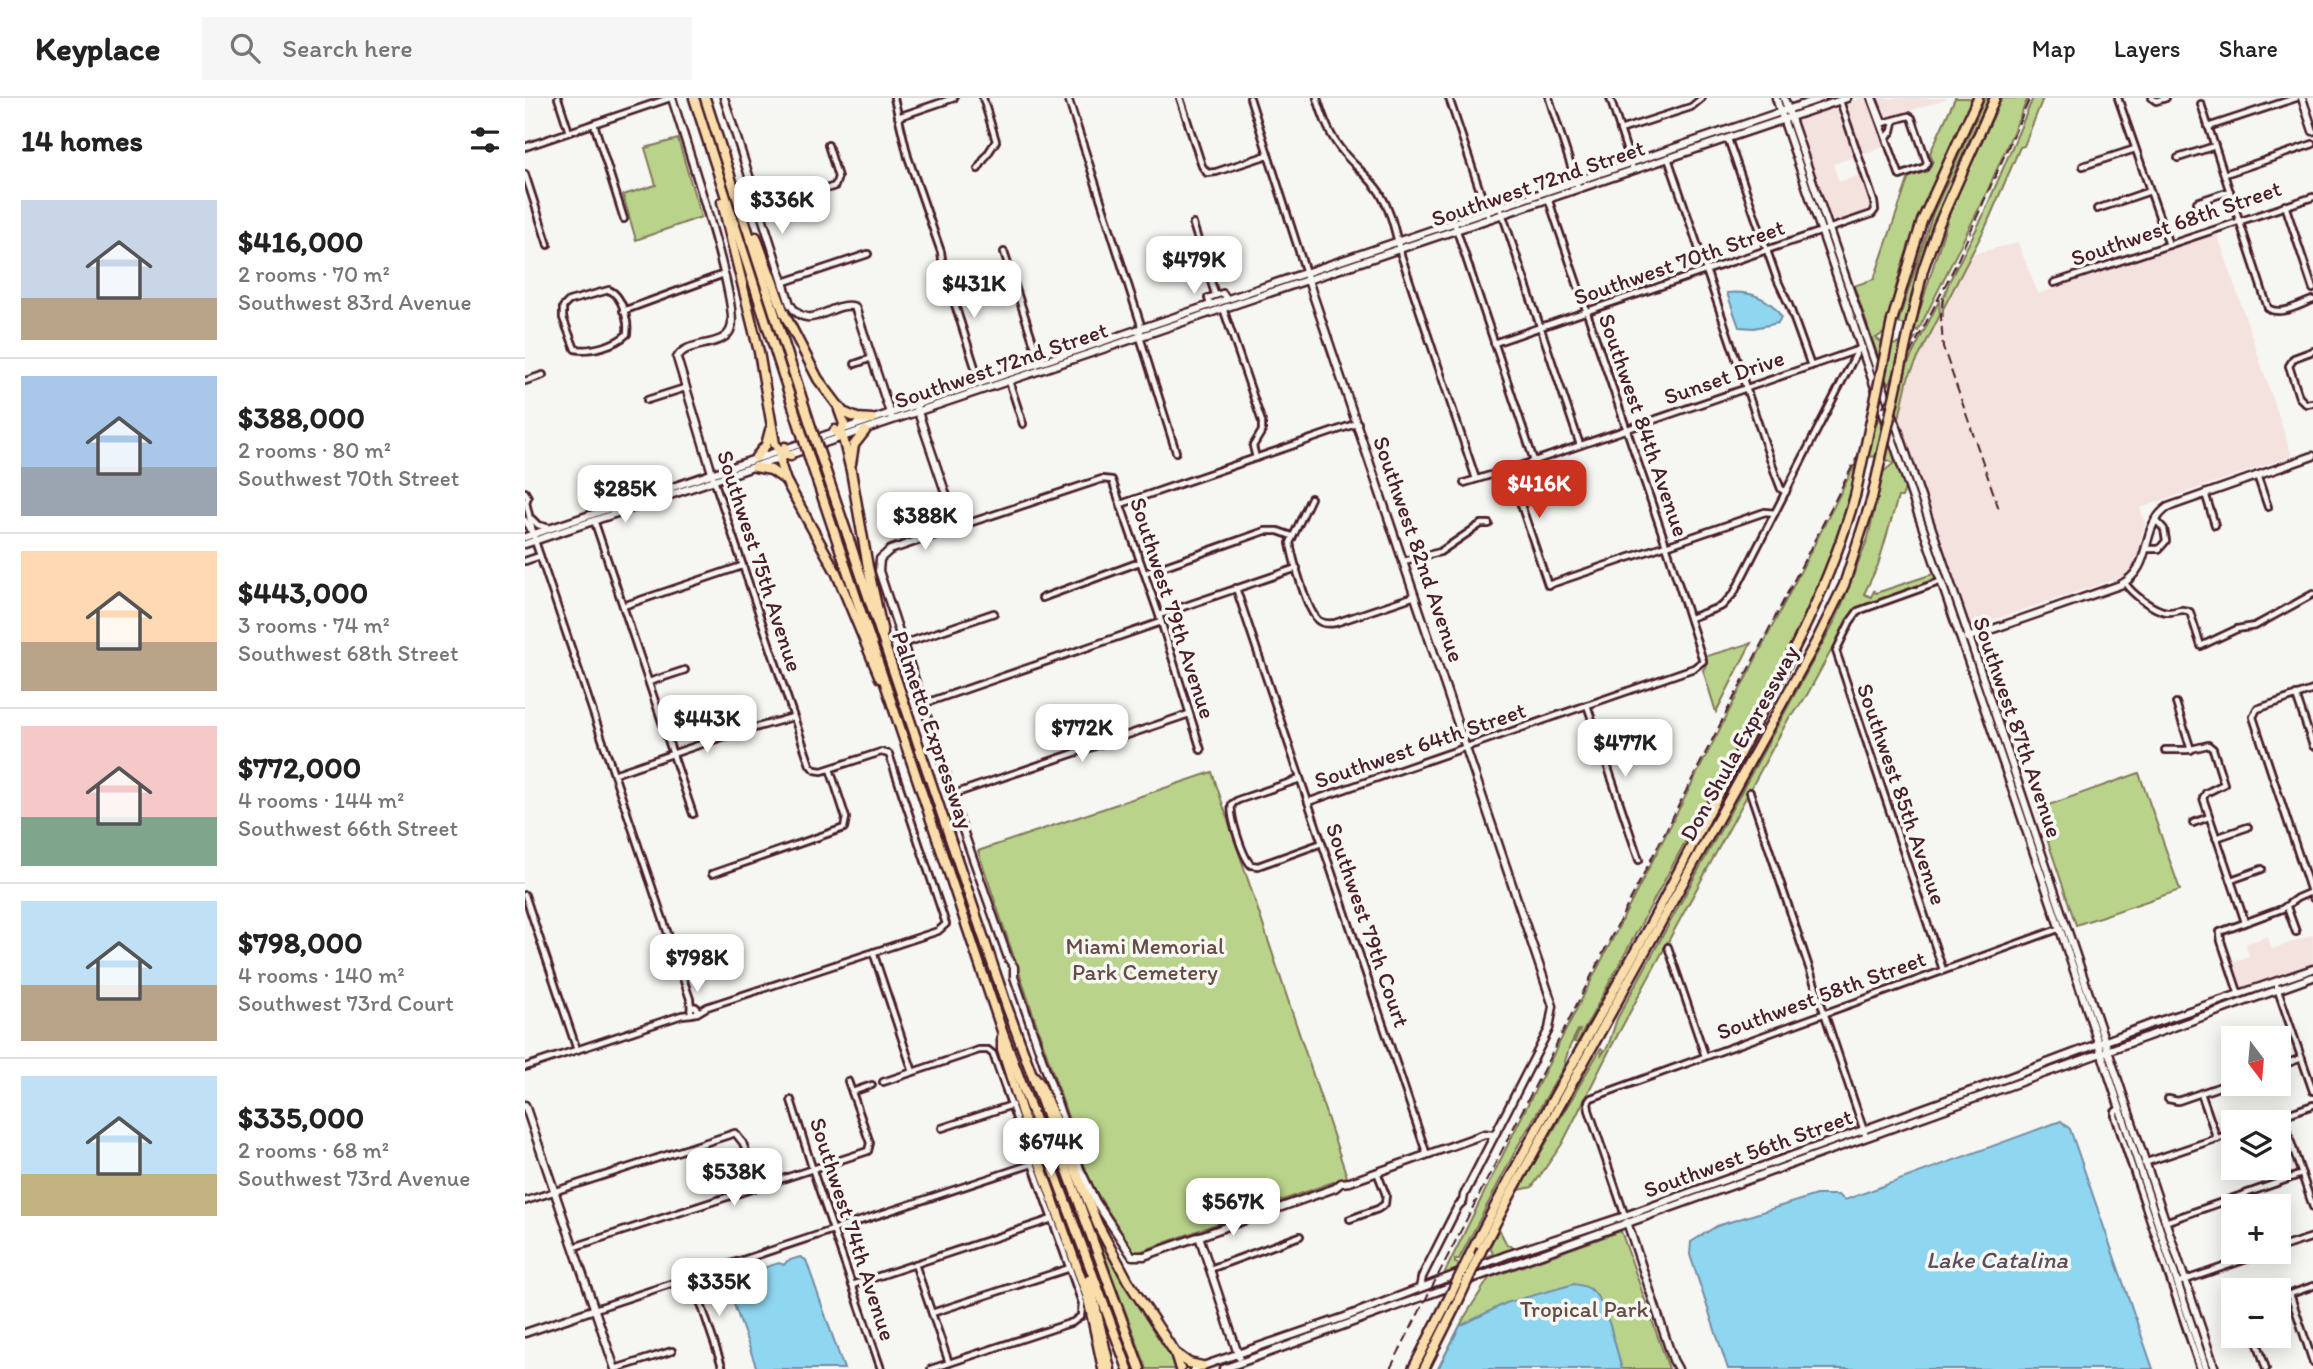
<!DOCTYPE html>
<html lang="en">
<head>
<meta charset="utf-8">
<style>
	:root { --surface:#fff; --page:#f6f6f6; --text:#222; --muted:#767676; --line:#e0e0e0; --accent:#c8321e }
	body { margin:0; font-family:Itim,sans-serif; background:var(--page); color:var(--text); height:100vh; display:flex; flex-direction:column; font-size:26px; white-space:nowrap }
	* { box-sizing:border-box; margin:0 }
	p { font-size:23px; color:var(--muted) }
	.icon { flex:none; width:38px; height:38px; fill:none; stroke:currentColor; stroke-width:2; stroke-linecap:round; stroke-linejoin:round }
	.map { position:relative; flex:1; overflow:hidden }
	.sheet { display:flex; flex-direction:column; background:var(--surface); width:525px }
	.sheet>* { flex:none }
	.needle { width:46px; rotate:164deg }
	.buttons { position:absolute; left:1696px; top:928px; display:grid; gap:14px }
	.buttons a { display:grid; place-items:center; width:70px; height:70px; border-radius:0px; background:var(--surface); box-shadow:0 4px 18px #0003; font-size:35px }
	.price { position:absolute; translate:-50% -60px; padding:0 16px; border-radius:14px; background:#fff; color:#222; font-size:23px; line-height:46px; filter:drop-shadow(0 2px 4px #0008) }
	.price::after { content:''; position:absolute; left:50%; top:42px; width:21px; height:16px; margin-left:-10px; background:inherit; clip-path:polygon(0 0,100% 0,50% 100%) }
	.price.active { background:var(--accent); color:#fff }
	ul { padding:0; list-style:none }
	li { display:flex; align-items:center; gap:21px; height:175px; padding:0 21px }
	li+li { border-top:2px solid var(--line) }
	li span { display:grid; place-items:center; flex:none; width:196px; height:140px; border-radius:0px; color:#555 }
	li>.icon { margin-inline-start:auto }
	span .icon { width:84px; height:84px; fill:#fffc; stroke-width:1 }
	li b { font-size:30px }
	h2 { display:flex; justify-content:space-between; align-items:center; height:84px; padding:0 21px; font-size:30px }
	header { display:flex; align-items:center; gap:42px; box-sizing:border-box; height:98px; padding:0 35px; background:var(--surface); border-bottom:2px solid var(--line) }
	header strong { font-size:33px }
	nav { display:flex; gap:38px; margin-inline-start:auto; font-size:24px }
	.search { width:490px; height:63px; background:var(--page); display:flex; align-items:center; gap:18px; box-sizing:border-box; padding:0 24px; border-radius:0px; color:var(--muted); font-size:26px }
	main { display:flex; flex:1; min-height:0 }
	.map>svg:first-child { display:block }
</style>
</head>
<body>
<header>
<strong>Keyplace</strong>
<div class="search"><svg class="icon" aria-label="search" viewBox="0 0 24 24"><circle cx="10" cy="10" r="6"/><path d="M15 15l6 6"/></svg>Search here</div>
<nav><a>Map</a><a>Layers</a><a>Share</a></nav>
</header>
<main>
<section class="sheet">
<h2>14 homes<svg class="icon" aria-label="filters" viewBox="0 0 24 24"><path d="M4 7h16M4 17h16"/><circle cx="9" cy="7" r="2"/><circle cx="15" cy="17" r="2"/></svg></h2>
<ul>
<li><span style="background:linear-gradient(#c9d6e8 70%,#b9a48a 0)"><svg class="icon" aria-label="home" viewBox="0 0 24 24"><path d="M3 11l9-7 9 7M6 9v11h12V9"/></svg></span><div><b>$416,000</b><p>2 rooms · 70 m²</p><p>Southwest 83rd Avenue</p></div></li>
<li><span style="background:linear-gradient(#a9c7e8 65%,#9aa5b1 0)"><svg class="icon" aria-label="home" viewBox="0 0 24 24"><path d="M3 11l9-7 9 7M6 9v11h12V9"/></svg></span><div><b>$388,000</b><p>2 rooms · 80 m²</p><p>Southwest 70th Street</p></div></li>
<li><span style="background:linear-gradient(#ffd9b3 65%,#b9a48a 0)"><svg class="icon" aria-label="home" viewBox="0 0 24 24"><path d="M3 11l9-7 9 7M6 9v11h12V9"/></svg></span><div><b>$443,000</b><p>3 rooms · 74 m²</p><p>Southwest 68th Street</p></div></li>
<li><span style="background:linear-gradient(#f6c9c9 65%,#7fa58c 0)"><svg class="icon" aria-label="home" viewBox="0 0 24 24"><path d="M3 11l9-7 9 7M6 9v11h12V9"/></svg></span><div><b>$772,000</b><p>4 rooms · 144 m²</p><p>Southwest 66th Street</p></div></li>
<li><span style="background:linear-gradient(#bfe0f5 60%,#b9a48a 0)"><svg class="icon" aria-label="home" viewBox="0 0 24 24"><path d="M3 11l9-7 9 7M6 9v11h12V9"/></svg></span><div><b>$798,000</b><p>4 rooms · 140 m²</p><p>Southwest 73rd Court</p></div></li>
<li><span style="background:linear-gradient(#bfe0f5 70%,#c2b280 0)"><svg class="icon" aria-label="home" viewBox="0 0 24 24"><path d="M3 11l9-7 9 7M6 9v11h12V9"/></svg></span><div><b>$335,000</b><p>2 rooms · 68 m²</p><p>Southwest 73rd Avenue</p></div></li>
</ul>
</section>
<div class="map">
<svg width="1788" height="1271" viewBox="0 0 1788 1271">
	<rect width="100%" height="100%" fill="#f6f6f2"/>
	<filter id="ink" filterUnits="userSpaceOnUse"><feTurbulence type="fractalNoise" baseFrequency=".0143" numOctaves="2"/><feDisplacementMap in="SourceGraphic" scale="14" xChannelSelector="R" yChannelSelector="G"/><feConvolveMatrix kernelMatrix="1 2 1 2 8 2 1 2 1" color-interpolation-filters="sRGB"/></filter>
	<g filter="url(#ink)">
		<g fill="#f4e2de">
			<path d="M1336,0H1343L1359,48L1338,56L1322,8L1324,5Z"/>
			<path d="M1351,0H1423L1358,22Z"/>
			<path d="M1306,10L1313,13L1329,59L1308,66L1314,84L1335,77L1346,108L1342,113L1308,124L1303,120L1271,25L1275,21Z"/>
			<path d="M1692,135L1767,358L1615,410L1620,426L1615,442L1616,454L1610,469L1599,478L1447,529L1374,320L1383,280L1414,219L1418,218V211L1446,156L1493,145L1513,196Z"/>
			<path d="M1788,837V866L1716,890L1707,864L1724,858L1721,846L1742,838L1747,851Z"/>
		</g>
		<g fill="#bad38a" stroke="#82795a" stroke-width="2">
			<path d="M1430,0H1448C1413,75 1374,150 1362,233L1351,240C1362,251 1377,246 1390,240L1363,288L1329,188L1349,181L1384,79L1403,73L1408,63L1405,55Z"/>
			<path d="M1460,0H1464C1430,73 1394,146 1381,227L1373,225L1408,115Z"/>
			<path d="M1477,0H1503L1462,94L1393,233L1389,231L1390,228L1427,107Z"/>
			<path d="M1508,0H1518L1499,48L1495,49L1461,128L1418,211V219L1417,204L1425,182L1457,120Z"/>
			<path d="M153,41L176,119L111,142L98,97L131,87L120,50Z"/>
			<path d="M1414,203L1415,217L1383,280L1374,320L1366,299Z"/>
			<path d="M1356,316L1381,388L1377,399H1373L1353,467L1339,496L1346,499L1349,493L1351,495L1411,475V479L1402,486L1330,513L1309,552L1307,551L1282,597L1268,617L1265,618L1085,951L1037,1046L1007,1089L994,1092L1076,950L1078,952L1076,958L1083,948L1092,921L1312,519L1343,440L1358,374L1369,365L1353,358L1344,359L1325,394L1326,398L1307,456L1274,532L1052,945L1049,944L1055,932H1053L1044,950L1038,970L994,1046L934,1161H930V1165L938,1167L968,1156L965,1148L974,1131L982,1147L987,1148L988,1151L919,1176L1001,1010Z"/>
			<path d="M1226,545L1191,614L1178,572L1182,567V558Z"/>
			<path d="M687,674L822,1079L614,1154L608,1153L565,1084L453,753Z"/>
			<path d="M1614,675L1655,792L1551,827L1512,711Z"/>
			<path d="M559,1103L646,1255L652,1271H622Z"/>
			<path d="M1096,1133L1144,1271H913L939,1220L964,1180Z"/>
		</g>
		<g fill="#8fd6f1" stroke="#738da2" stroke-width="2">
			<path d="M1202,195C1223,193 1246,199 1256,219L1253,225L1229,230L1214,229Z"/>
			<path d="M1536,1023L1545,1031L1628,1271H1203L1165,1157L1166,1144L1192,1128L1291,1097H1313L1320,1102Z"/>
			<path d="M275,1159L281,1162L319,1271H232L205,1195L202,1181L254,1165L259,1167L262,1163Z"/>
			<path d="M1049,1186C1054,1187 1061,1188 1065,1191C1082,1202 1091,1252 1097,1271H913L935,1228L981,1205Z"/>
		</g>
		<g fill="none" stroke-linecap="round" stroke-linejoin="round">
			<defs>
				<g id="street">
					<path d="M33,0L44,34"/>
					<path d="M369,0L383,59L416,154L418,168"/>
					<path d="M543,0L615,224L616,230L615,239L651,354"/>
					<path d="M655,0L677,68L682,75L691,74L743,57"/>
					<path d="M725,0L781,175"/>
					<path d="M792,0C798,19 805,39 818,54C830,69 845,79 855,95C867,115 870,134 876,157L951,381"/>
					<path d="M924,0L964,120"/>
					<path d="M1024,0L1053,90"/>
					<path d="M1085,0L1108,72"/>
					<path d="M1346,0L1375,78L1400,69L1402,64L1387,20L1384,18L1358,25L1348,0"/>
					<path d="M1593,0L1644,147"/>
					<path d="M1627,0L1631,3L1641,0"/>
					<path d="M1676,6L1743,210C1755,219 1775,206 1788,202"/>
					<path d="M373,19L429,0"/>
					<path d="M69,26L99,121"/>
					<path d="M1683,29L1771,0"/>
					<path d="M1095,32L1166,9L1177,0"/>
					<path d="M1362,39L1367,33L1369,24"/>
					<path d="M1203,41L1252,181L1264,207L1286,268"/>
					<path d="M0,49L145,0"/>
					<path d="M1143,60L1251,378L1256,391L1261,394"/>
					<path d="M1653,60L1690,48"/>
					<path d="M1558,68L1610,51"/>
					<path d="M453,71L471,43L458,0"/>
					<path d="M0,76L23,147"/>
					<path d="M1700,76L1788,46"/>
					<path d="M1672,104L1705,93"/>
					<path d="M1760,107L1788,191"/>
					<path d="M975,109L1055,347"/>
					<path d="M1572,111L1625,93"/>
					<path d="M235,113L310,88L313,79L303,47"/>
					<path d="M929,124L1009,363"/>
					<path d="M668,126L690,196"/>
					<path d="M479,154L515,265"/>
					<path d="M417,166L455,285"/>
					<path d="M259,184L343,156"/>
					<path d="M1529,185L1788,99"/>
					<path d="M84,192C97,197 104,223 102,236C91,247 65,254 50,251L38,220V209L44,203Z"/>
					<path d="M685,207L683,200L698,195L702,201"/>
					<path d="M698,210L737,324V333L728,348L731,360"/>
					<path d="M98,213L199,176"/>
					<path d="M969,245L1347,116L1350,112L1349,104L1315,3"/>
					<path d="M1788,253L1769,260L1764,268L1774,299L1781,306L1788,305"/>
					<path d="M330,266L347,260"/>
					<path d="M0,283L18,277"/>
					<path d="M484,283L498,326"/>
					<path d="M122,302L160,290"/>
					<path d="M984,371L1023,487L1141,447"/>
					<path d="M1732,377L1743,409"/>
					<path d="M939,385L989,370L1338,250"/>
					<path d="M0,394L3,399L1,404"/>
					<path d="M1680,395L1690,427"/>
					<path d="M786,400L765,445C768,461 782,514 794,523C799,526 804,526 810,525L890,498"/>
					<path d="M1,404L10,443L165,901L166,911"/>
					<path d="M596,406L833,325"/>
					<path d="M7,421L13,427L25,430"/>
					<path d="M0,422L7,435"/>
					<path d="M69,422L168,716"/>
					<path d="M432,429L577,381L587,382L634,517L676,652"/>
					<path d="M1141,448L1240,414L1250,415"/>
					<path d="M1621,451H1634L1641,443L1639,431L1630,421"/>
					<path d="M0,463L15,458"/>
					<path d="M879,463L915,454L956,426H964"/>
					<path d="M620,475L740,433H753L767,438"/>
					<path d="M1417,483L1333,513L1325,524L1311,553L1418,872"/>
					<path d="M1600,485C1607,496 1628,512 1642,514C1651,515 1655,509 1665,514L1676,548L1712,531L1730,528L1788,496"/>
					<path d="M711,490L902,1057"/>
					<path d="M517,500L615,464"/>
					<path d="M98,508L217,468"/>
					<path d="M634,517L772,470"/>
					<path d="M1165,520L1197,508L1209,495L1333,252"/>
					<path d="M378,546L469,515"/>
					<path d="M124,584L160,572"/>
					<path d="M1788,592L1732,611L1728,619L1788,800"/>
					<path d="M1771,597L1788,648"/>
					<path d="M1651,605L1666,652"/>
					<path d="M398,606L636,524"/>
					<path d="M1062,607L1114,762"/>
					<path d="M1640,652H1662L1683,647L1688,651L1699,686L1681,695L1678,700L1720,824"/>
					<path d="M89,676L194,640L268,619"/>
					<path d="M775,681L713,702L707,706C704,718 718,759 726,767L733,768L797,745"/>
					<path d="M1225,694L1341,1039"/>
					<path d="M426,697L664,616"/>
					<path d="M783,704L1169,570L1178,563L1141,447L1023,100"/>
					<path d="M1668,725L1684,719"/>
					<path d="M1691,740L1723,729"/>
					<path d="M187,776L319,730L321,720L305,671"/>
					<path d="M1706,782L1737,771"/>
					<path d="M0,797L52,952"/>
					<path d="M1762,809L1771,834"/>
					<path d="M1143,849L1180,958"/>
					<path d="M348,854L388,974"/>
					<path d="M1750,884L1788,993"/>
					<path d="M1714,897L1696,843L1695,834L1757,811L1772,800L1786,794"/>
					<circle cx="169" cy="912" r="3.5"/>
					<path d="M172,915L182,909L413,833L421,826L364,656L356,654L297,673L290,672L285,667L188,379"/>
					<path d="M1754,968L1777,960"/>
					<path d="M0,969L157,917L167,916"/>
					<path d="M358,984L454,952H463L468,956L557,1205L556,1218L548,1224L406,1271"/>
					<path d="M327,994L347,987"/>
					<path d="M1676,995L1692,1041"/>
					<path d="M1643,1001L1653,1003L1708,984"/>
					<path d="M266,1002L291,1082L356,1271"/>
					<path d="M1595,1010L1590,1014V1018L1675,1271"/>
					<path d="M1757,1018L1788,1109"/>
					<path d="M1740,1024L1788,1007"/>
					<path d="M417,1030L487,1007"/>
					<path d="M1619,1065L1708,1035"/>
					<path d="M0,1103L210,1035L218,1045L233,1089"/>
					<path d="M1100,1118L1064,1012L1063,1004L1066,1000L1536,830"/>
					<path d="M825,1121L853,1111L860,1106L861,1097L852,1074"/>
					<path d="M1640,1124L1777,1076"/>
					<path d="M49,1149L343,1053L345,1045L323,983"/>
					<path d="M1754,1150L1788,1139"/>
					<path d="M390,1166L424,1265"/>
					<path d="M685,1171L775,1138"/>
					<path d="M163,1180L176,1206L198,1271"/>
					<path d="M1652,1185L1745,1153"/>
					<path d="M327,1187L527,1121"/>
					<path d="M1765,1196L1788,1264"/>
					<path d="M1754,1200L1788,1188"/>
					<path d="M70,1211L507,1066"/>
					<path d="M407,1215L545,1170"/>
					<path d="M1730,1237L1741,1271"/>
					<path d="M90,1271L147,1253"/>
				</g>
				<g id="secondary">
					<path d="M147,0C158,36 215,205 206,230C200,251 161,241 152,260L187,375"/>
					<path d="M199,0L265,206C284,238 307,201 330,209L366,318"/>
					<path d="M1251,0L1554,887L1681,1271"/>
					<path d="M1259,0L1444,539L1690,1271"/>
					<path d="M1777,0L1788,33"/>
					<path d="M782,179L1028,908L1024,931L939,1097L938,1103L933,1108L897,1179L895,1190"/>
					<path d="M392,311L432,429L365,452L355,461L354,473L423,682"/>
					<path d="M0,439L1297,0"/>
					<path d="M0,446L1322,0"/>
					<path d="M1442,540L1595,487C1631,468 1612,431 1643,409L1788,358"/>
					<path d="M422,681L427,701L483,860L489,869V879L555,1071L571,1104L607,1158H619L810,1090L816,1085L825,1084L960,1036L969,1037"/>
					<path d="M0,1007L90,1271"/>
					<path d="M1102,1124L1148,1262L1153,1271"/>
					<path d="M674,1138L714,1259"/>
					<path d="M941,1183L1788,879"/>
					<path d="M0,1235L70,1211"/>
					<path d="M669,1271L820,1219L982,1157L1100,1118L1485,979L1626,926L1788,871"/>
					<path d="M698,1271L930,1187"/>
				</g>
				<g id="highway">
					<path d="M169,0L276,333"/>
					<path d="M180,0L286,329"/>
					<path d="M197,104L234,254L250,346L255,354L265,358"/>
					<path d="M231,139L259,215L293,281L318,314L332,320L347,321"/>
					<path d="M1367,223L1397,123L1453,0"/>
					<path d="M1385,228L1398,172L1413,128L1470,0"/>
					<path d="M314,312L319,326L315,339"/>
					<path d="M310,332L318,340L326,373L343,469L358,535"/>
					<path d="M260,349L255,365L261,383L311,474L355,580"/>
					<path d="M231,359L241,347L245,332"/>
					<path d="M296,359L481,906L615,1271"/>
					<path d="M285,362L478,936L603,1271"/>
					<path d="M326,366L329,347L340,333"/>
					<path d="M230,369L246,372L259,381"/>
					<path d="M477,939V951L498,1018L563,1200L578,1271"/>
					<path d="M509,978L515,986L573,1127L603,1183L650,1255L655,1271"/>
					<path d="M957,1151L988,1092L1292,542L1319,487L1347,400"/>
					<path d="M945,1157C1003,1042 1068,931 1130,818C1154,773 1177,727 1201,682C1249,589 1302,499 1330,398"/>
					<path d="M564,1182L585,1271"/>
					<path d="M653,1257L664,1265L677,1268"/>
					<path d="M888,1271L922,1204"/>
					<path d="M899,1271L934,1201"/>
				</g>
			</defs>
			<use href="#street" stroke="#4a1f2b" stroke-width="10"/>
			<use href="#secondary" stroke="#4a1f2b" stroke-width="11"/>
			<use href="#highway" stroke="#4a1f2b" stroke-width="13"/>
			<use href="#street" stroke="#f6f6f2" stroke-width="4.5"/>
			<use href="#secondary" stroke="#f6f6f2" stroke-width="6"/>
			<use href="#highway" stroke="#f9deab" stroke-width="8"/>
			<g stroke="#4a1f2b" stroke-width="2" stroke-dasharray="10 5" stroke-linecap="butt">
				<path d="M1418,199L1416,218L1418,249L1475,414"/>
				<path d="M865,1271L1430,168L1505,0"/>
			</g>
			<defs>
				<g id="highway-bridge">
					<path d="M286,329L296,359"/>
					<path d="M276,333L285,362"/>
					<path d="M1330,398L1367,223"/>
					<path d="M1347,400L1385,228"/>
					<path d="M934,1201L957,1151"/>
					<path d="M922,1204L945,1157"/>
				</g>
			</defs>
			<use href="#highway-bridge" stroke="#4a1f2b" stroke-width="13" stroke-linecap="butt"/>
			<use href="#highway-bridge" stroke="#f9deab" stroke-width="8"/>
		</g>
	</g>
	<g text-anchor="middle" stroke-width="7" stroke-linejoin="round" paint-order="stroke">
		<g font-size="23" fill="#4a1f2b" stroke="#f6f6f2">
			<text transform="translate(1013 85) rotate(-19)" y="8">Southwest 72nd Street</text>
			<text transform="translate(1651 125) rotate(-19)" y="8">Southwest 68th Street</text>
			<text transform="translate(1154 164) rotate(-19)" y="8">Southwest 70th Street</text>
			<text transform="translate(476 267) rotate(-19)" y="8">Southwest 72nd Street</text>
			<text transform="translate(1199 279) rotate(-19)" y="8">Sunset Drive</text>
			<text transform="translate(1119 327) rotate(71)" y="8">Southwest 84th Avenue</text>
			<text transform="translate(894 451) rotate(71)" y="8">Southwest 82nd Avenue</text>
			<text transform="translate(235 463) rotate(72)" y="8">Southwest 75th Avenue</text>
			<text transform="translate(648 510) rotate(72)" y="8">Southwest 79th Avenue</text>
			<text transform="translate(1493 629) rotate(71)" y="8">Southwest 87th Avenue</text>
			<text transform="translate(408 632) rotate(71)" y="8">Palmetto Expressway</text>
			<text transform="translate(1214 645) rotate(-61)" y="8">Don Shula Expressway</text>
			<text transform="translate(895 647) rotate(-19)" y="8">Southwest 64th Street</text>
			<text transform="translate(1377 696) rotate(71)" y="8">Southwest 85th Avenue</text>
			<text transform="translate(843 827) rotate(71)" y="8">Southwest 79th Court</text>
			<text transform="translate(1296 897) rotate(-20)" y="8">Southwest 58th Street</text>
			<text transform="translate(1223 1055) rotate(-20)" y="8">Southwest 56th Street</text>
			<text transform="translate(328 1131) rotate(72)" y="8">Southwest 74th Avenue</text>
		</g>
		<g font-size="23" fill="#664c43" stroke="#f6f6f2">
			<text x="620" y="856">Miami Memorial<tspan x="620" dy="26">Park Cemetery</tspan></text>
			<text x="1059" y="1219">Tropical Park</text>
		</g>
		<g font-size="24" font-style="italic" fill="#5b4d5c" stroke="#f6f6f2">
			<text x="1472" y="1170">Lake Catalina</text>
		</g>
	</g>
</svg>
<div class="buttons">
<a><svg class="needle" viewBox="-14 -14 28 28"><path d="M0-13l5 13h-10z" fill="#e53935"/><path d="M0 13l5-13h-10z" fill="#767676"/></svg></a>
<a><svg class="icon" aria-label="layers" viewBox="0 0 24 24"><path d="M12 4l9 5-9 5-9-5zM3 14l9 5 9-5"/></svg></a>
<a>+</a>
<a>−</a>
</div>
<b class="price" style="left:257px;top:138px">$336K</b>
<b class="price" style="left:669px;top:198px">$479K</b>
<b class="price" style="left:449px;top:222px">$431K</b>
<b class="price active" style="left:1014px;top:422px">$416K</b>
<b class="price" style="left:100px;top:427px">$285K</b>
<b class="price" style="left:400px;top:454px">$388K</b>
<b class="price" style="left:182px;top:657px">$443K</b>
<b class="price" style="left:557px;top:666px">$772K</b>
<b class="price" style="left:1100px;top:681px">$477K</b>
<b class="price" style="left:172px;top:896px">$798K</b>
<b class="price" style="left:526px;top:1080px">$674K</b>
<b class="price" style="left:209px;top:1110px">$538K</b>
<b class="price" style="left:708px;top:1140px">$567K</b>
<b class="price" style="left:194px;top:1220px">$335K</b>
</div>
</main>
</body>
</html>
